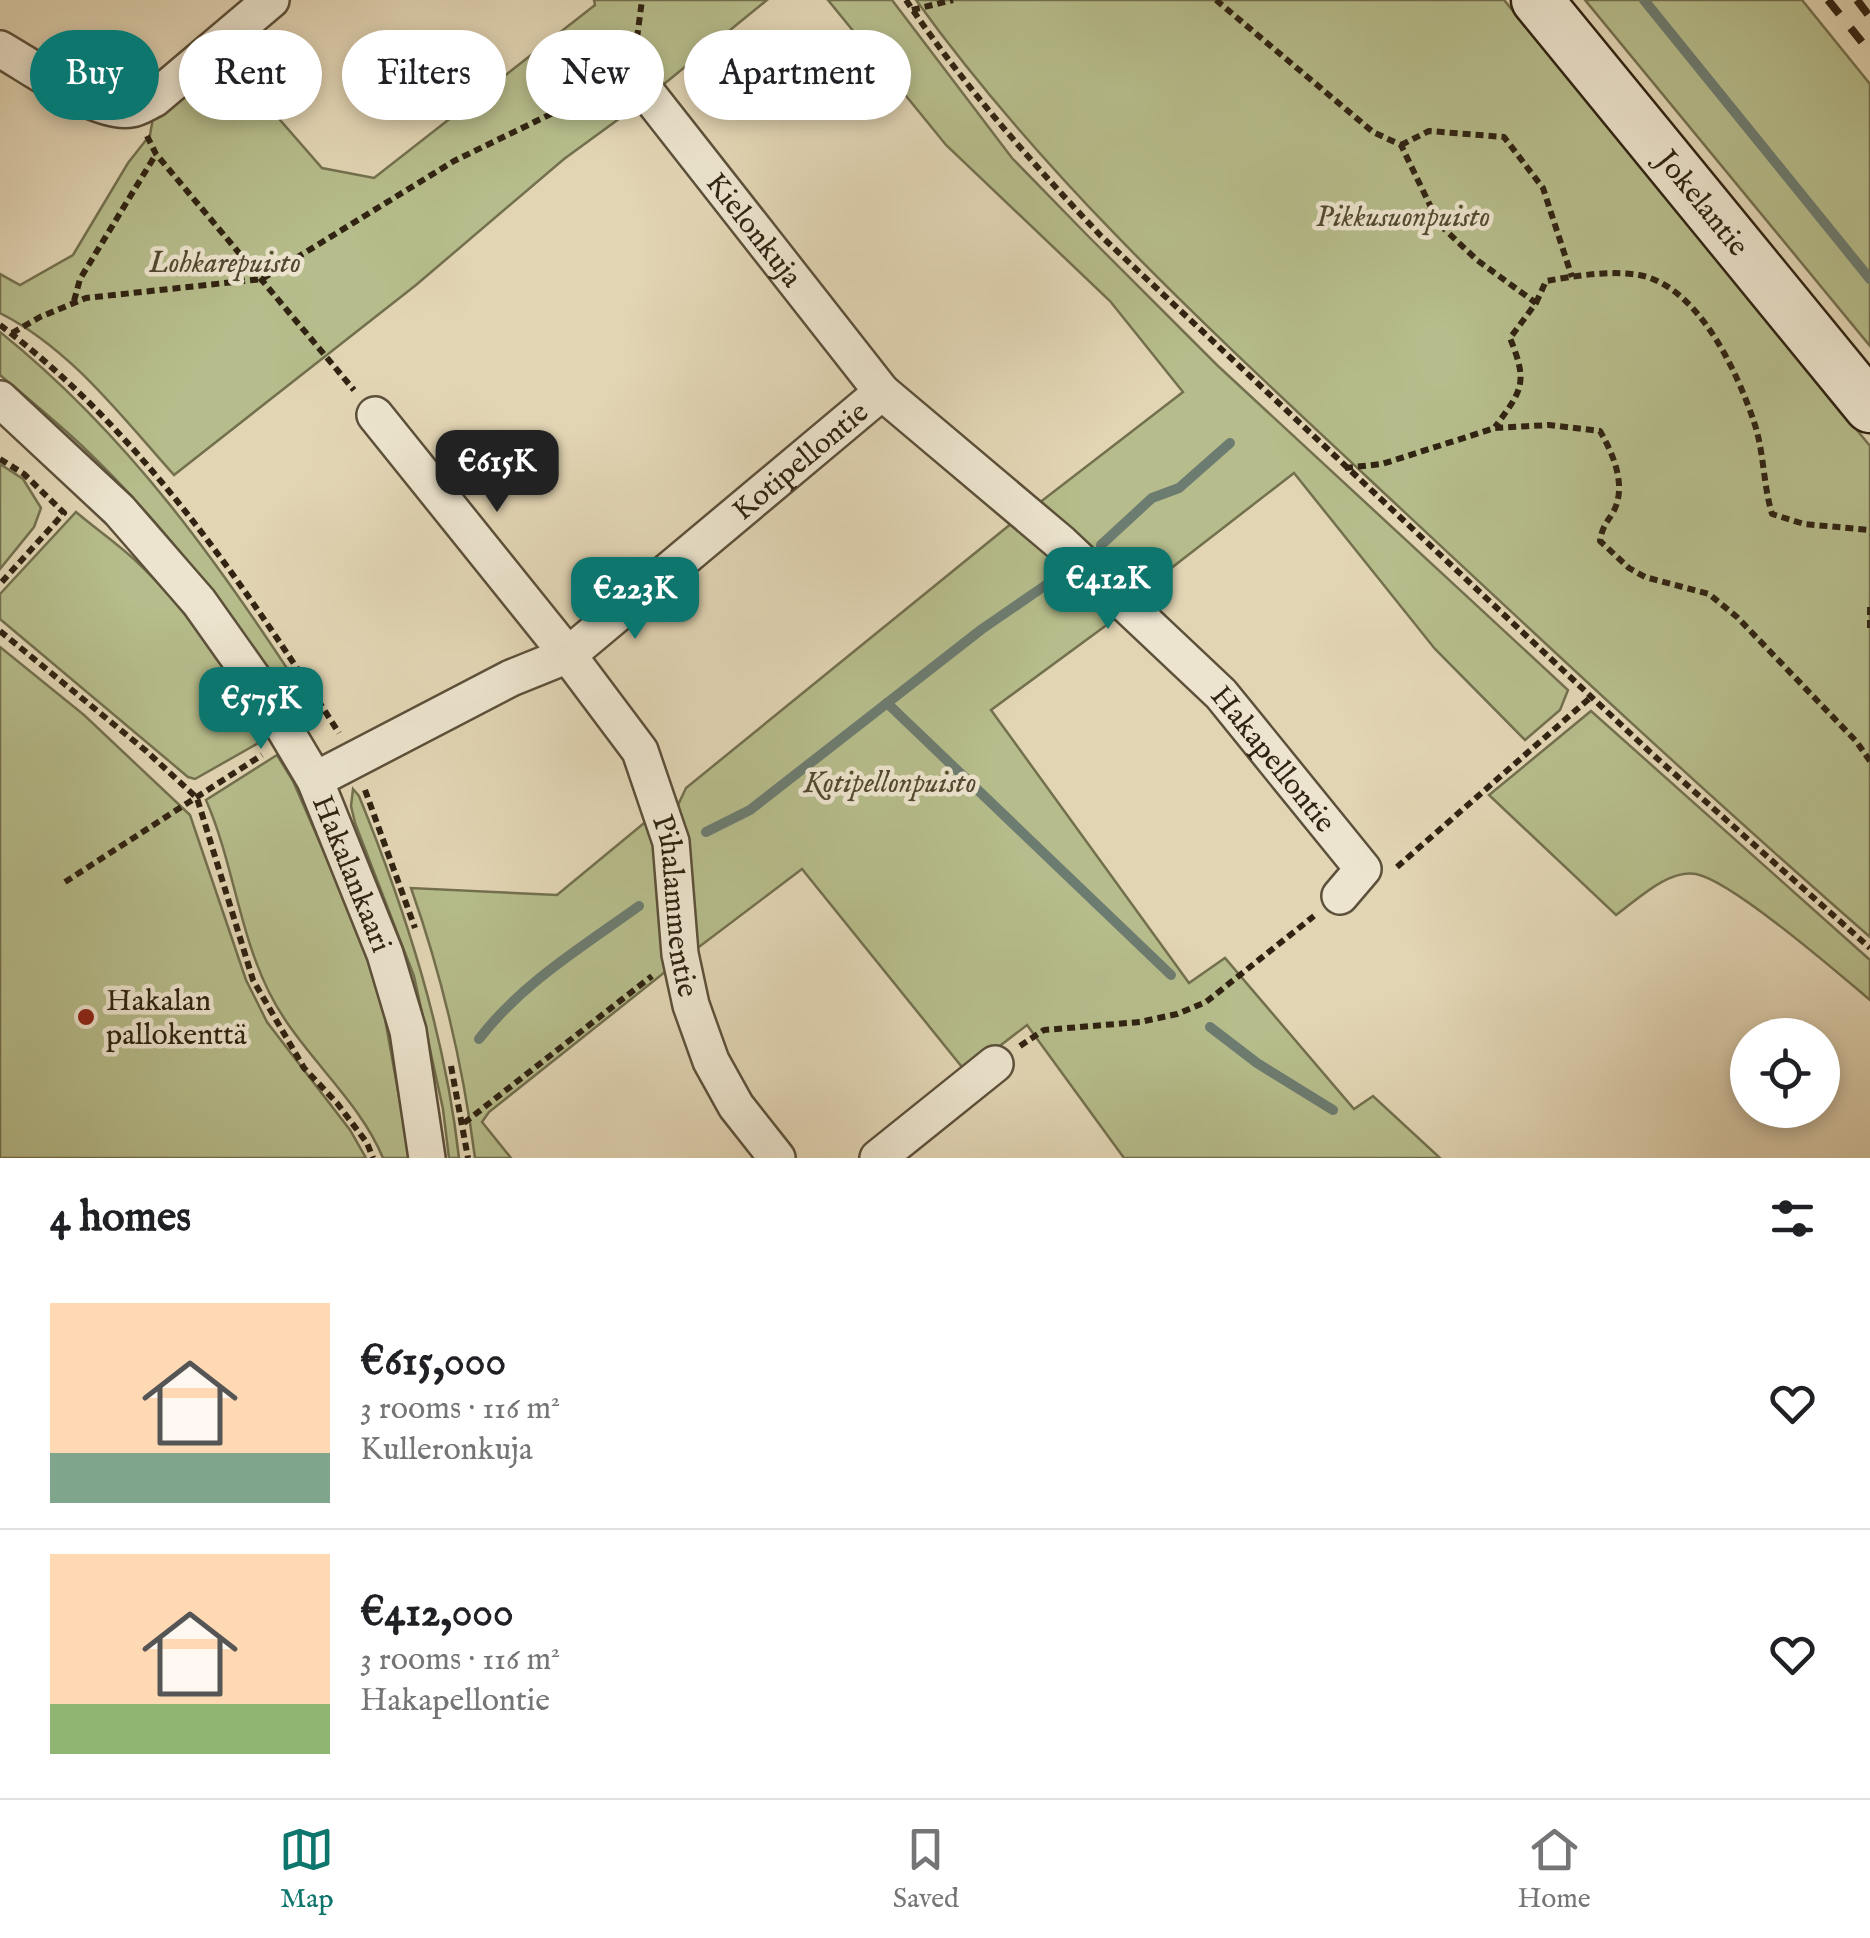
<!DOCTYPE html>
<html lang="en">
<head>
<meta charset="utf-8">
<style>
	:root { --surface:#fff; --page:#f6f6f6; --text:#202124; --muted:#757577; --line:#e0e0e0; --accent:#0f766e }
	body { margin:0; font-family:"IM FELL English",serif; background:var(--page); color:var(--text); height:100vh; display:flex; flex-direction:column; font-size:38px; white-space:nowrap }
	* { box-sizing:border-box; margin:0 }
	p { font-size:32px; color:var(--muted) }
	.icon { flex:none; width:55px; height:55px; fill:none; stroke:currentColor; stroke-width:2; stroke-linecap:round; stroke-linejoin:round }
	.map { position:relative; height:1158px; overflow:hidden }
	.drawer { display:flex; flex-direction:column; background:var(--surface); flex:1 }
	.drawer>* { flex:none }
	.guide { position:absolute; left:30px; top:30px; width:1000px; height:90px; display:flex; gap:20px }
	.fabs { position:absolute; left:1730px; top:1018px; display:grid; gap:20px }
	.fabs a { display:grid; place-items:center; width:110px; height:110px; border-radius:50%; background:var(--surface); box-shadow:0 5px 15px #0003; font-size:50px }
	.price { position:absolute; translate:-50% -85px; padding:0 22px; border-radius:20px; background:var(--accent); color:#fff; font-size:32px; line-height:65px; filter:drop-shadow(0 2px 5px #0008) }
	.price::after { content:''; position:absolute; left:50%; top:60px; width:30px; height:22px; margin-left:-15px; background:inherit; clip-path:polygon(0 0,100% 0,50% 100%) }
	.price.selected { background:#222; color:#fff }
	ul { padding:0; list-style:none }
	li { display:flex; align-items:center; gap:30px; height:250px; padding:0 50px }
	li+li { border-top:2px solid var(--line) }
	li span { display:grid; place-items:center; flex:none; width:280px; height:200px; border-radius:0px; color:#555 }
	li>.icon { margin-inline-start:auto }
	span .icon { width:120px; height:120px; fill:#fffc; stroke-width:1 }
	li b { font-size:42px }
	h2 { display:flex; justify-content:space-between; align-items:center; height:120px; padding:0 50px; font-size:42px }
	.chip { padding:0 35px; border-radius:45px; background:var(--surface); box-shadow:0 5px 15px #0003; font-size:35px; line-height:90px }
	.chip.selected { background:var(--accent); color:#fff }
	.tabs { display:flex; justify-content:space-around; align-items:center; height:140px; border-top:2px solid var(--line); background:var(--surface); font-size:28px; color:var(--muted) }
	.tabs a { display:grid; justify-items:center; gap:5px }
	.tabs .selected { color:var(--accent) }
	.map>svg:first-child { display:block }
</style>
</head>
<body>
<div class="map">
<svg width="1870" height="1158" viewBox="0 0 1870 1158">
	<rect width="100%" height="100%" fill="#e2d5b4"/>
	<filter id="stains"><feTurbulence type="fractalNoise" baseFrequency=".002" numOctaves="4"/><feColorMatrix values="0 0 0 0 .2 0 0 0 0 .09 0 0 0 0 .02 0 0 0 .5 -.17"/></filter>
	<radialGradient id="worn" r=".72"><stop offset=".6" stop-color="#630" stop-opacity="0"/><stop offset="1" stop-color="#630" stop-opacity=".3"/></radialGradient>
	<g fill="#b6bc8b" stroke="#73704e" stroke-width="2.5">
		<path d="M594,0H767L642,102L564,159L416,285L174,475C122,417 70,348 0,313V274L20,285L73,255L128,163L150,135L154,112L225,57L322,168L374,178L595,5Z"/>
		<path d="M828,0H892L1012,158L1088,236L1218,366L1568,690L1560,710L1525,740L1435,649L1294,473L1139,593L1039,503L1183,392L1110,301L946,145Z"/>
		<path d="M916,0H1504L1870,446V937C1699,788 1534,633 1368,478C1207,327 1045,179 916,0Z"/>
		<path d="M1585,0H1802L1870,84V346Z"/>
		<path d="M0,332C128,435 220,564 309,702V709L295,718C236,618 166,526 82,446C56,421 27,398 0,375Z"/>
		<path d="M0,464L23,479L41,508L34,527L0,569Z"/>
		<path d="M76,512C96,529 118,544 137,562C190,612 231,676 269,737L195,779L188,777L0,619V594Z"/>
		<path d="M1017,519L1123,613L991,710L1189,983L1225,958L1354,1109L1373,1096L1440,1158H1124L1027,1025L966,1072L802,869L691,953L678,805L686,788Z"/>
		<path d="M0,647L84,715L190,815L246,980L267,1022L350,1130L366,1158H0Z"/>
		<path d="M1591,711L1870,960V1000C1838,973 1732,881 1696,874C1668,869 1637,900 1616,915L1489,795Z"/>
		<path d="M277,755L293,781L358,930L382,1002L410,1158H383C358,1097 299,1053 269,992C239,932 233,862 206,800Z"/>
		<path d="M353,789L359,796C406,912 445,1033 459,1158H449L443,1109L414,976L355,823L351,806Z"/>
		<path d="M649,819L660,842L670,968L489,1112L482,1122L511,1158H475C463,1065 442,976 411,888L557,895Z"/>
	</g>
	<g fill="none" stroke-linecap="round" stroke-linejoin="round">
		<g stroke="#6d7c70" stroke-width="10">
			<path d="M1644,0L1870,279"/>
			<path d="M1101,545L1152,498L1179,488L1230,443"/>
			<path d="M887,703L1171,975"/>
			<path d="M706,832L750,810L982,629L1046,585"/>
			<path d="M1210,1027L1257,1063L1333,1110"/>
			<path d="M479,1039C522,983 582,947 639,906"/>
		</g>
		<defs>
			<g id="street">
				<path d="M0,49C29,65 99,116 131,109C139,108 147,102 154,99L271,0"/>
				<path id="s1" d="M626,66L882,392L1061,543L1221,694L1363,869L1340,896"/>
				<path id="s2" d="M0,399L119,510L199,602L262,691L315,780L385,954L408,1031L427,1158"/>
				<path id="s3" d="M375,415L568,655L640,751L671,842L680,954L691,1005L711,1061L736,1106L777,1158"/>
				<path id="s4" d="M315,780L511,678L568,655L882,392"/>
				<path d="M878,1158L995,1064"/>
			</g>
			<g id="secondary">
				<path id="s5" d="M1537,0L1870,407"/>
			</g>
		</defs>
		<use href="#street" stroke="#5c503a" stroke-width="40"/>
		<use href="#secondary" stroke="#302312" stroke-width="55"/>
		<g stroke="#302312" stroke-width="6" stroke-dasharray="8 5" stroke-linecap="butt">
			<path d="M906,0C963,85 1031,162 1101,236L1650,752L1870,948"/>
			<path d="M1216,0L1373,132L1401,145L1439,224L1477,260L1536,303L1510,338C1528,383 1523,389 1495,427"/>
			<path d="M912,10L953,0"/>
			<path d="M637,38L642,0"/>
			<path d="M147,136L156,154L354,390"/>
			<path d="M1401,145L1429,131L1504,137L1543,188L1572,277"/>
			<path d="M74,301L80,279L156,154"/>
			<path d="M1536,303L1546,281C1575,276 1610,270 1639,275C1698,286 1737,371 1754,422C1764,451 1763,484 1772,514L1804,524L1870,530"/>
			<path d="M0,325C142,432 244,585 339,733"/>
			<path d="M12,333L40,317L86,298L262,279L454,161L584,98L600,86"/>
			<path d="M0,459L24,474L64,513L0,584"/>
			<path d="M1345,468L1382,464L1495,428L1549,425L1600,431C1612,452 1624,479 1617,503C1612,519 1603,521 1600,541L1629,568L1645,577L1709,594L1737,617L1856,741L1870,761"/>
			<path d="M1870,607V628"/>
			<path d="M0,631L145,750L197,798L253,980L304,1068L337,1103L367,1143L373,1158"/>
			<path d="M365,790L415,928"/>
			<path d="M1397,867L1591,697"/>
			<path d="M65,882L262,755"/>
			<path d="M1020,1046L1044,1030L1140,1022L1177,1014L1206,1002L1314,916"/>
			<path d="M451,1066L468,1158"/>
			<path d="M464,1123L652,976"/>
		</g>
		<use href="#street" stroke="#ece4ce" stroke-width="35"/>
		<use href="#secondary" stroke="#ece4ce" stroke-width="50"/>
		<g stroke="#302312" stroke-width="8" stroke-dasharray="18 18" stroke-linecap="butt">
			<path d="M1828,0L1870,52"/>
			<path d="M1857,0L1870,17"/>
		</g>
	</g>
	<circle fill="#8f2418" stroke="#ece4ce" stroke-width="4" cx="86" cy="1017" r="10"/>
	<g text-anchor="middle" stroke-width="9" stroke-linejoin="round" paint-order="stroke">
		<g font-size="30" fill="#302312" stroke="#ece4ce">
			<text dy="10" stroke="none"><textPath href="#s5" startOffset="262">Jokelantie</textPath></text>
			<text dy="10" stroke="none"><textPath href="#s1" startOffset="208">Kielonkuja</textPath></text>
			<text dy="10" stroke="none"><textPath href="#s4" startOffset="585">Kotipellontie</textPath></text>
			<text dy="10" stroke="none"><textPath href="#s1" startOffset="952">Hakapellontie</textPath></text>
			<text dy="10" stroke="none"><textPath href="#s2" startOffset="598">Hakalankaari</textPath></text>
			<text dy="10" stroke="none"><textPath href="#s3" startOffset="588">Pihalammentie</textPath></text>
		</g>
		<g font-size="30" font-style="italic" fill="#524930" stroke="#ece4ce">
			<text x="1403" y="226">Pikkusuonpuisto</text>
			<text x="225" y="272">Lohkarepuisto</text>
			<text x="890" y="792">Kotipellonpuisto</text>
		</g>
		<g font-size="30" fill="#302312" stroke="#ece4ce" text-anchor="start">
			<text x="106" y="1010">Hakalan<tspan x="106" dy="34">pallokenttä</tspan></text>
		</g>
	</g>
	<rect width="100%" height="100%" filter="url(#stains)"/>
	<rect width="100%" height="100%" fill="url(#worn)"/>
</svg>
<div class="fabs">
<a><svg class="icon" aria-label="locate" viewBox="0 0 24 24"><circle cx="12" cy="12" r="6"/><path d="M12 2v4M12 18v4M2 12h4M18 12h4"/></svg></a>
</div>
<b class="price selected" style="left:497px;top:515px">€615K</b>
<b class="price" style="left:1108px;top:632px">€412K</b>
<b class="price" style="left:635px;top:642px">€223K</b>
<b class="price" style="left:261px;top:752px">€575K</b>
<div class="guide">
<a class="chip selected">Buy</a>
<a class="chip">Rent</a>
<a class="chip">Filters</a>
<a class="chip">New</a>
<a class="chip">Apartment</a>
</div>
</div>
<section class="drawer">
<h2>4 homes<svg class="icon" aria-label="filters" viewBox="0 0 24 24"><path d="M4 7h16M4 17h16"/><circle cx="9" cy="7" r="2"/><circle cx="15" cy="17" r="2"/></svg></h2>
<ul>
<li><span style="background:linear-gradient(#ffd9b3 75%,#7fa58c 0)"><svg class="icon" aria-label="home" viewBox="0 0 24 24"><path d="M3 11l9-7 9 7M6 9v11h12V9"/></svg></span><div><b>€615,000</b><p>3 rooms · 116 m²</p><p>Kulleronkuja</p></div><svg class="icon" aria-label="heart" viewBox="0 0 24 24"><path d="M12 20l-8-8c-3-5 5-10 8-4 3-6 11-1 8 4z"/></svg></li>
<li><span style="background:linear-gradient(#ffd9b3 75%,#8fb573 0)"><svg class="icon" aria-label="home" viewBox="0 0 24 24"><path d="M3 11l9-7 9 7M6 9v11h12V9"/></svg></span><div><b>€412,000</b><p>3 rooms · 116 m²</p><p>Hakapellontie</p></div><svg class="icon" aria-label="heart" viewBox="0 0 24 24"><path d="M12 20l-8-8c-3-5 5-10 8-4 3-6 11-1 8 4z"/></svg></li>
</ul>
</section>
<nav class="tabs">
<a class="selected"><svg class="icon" aria-label="map" viewBox="0 0 24 24"><path d="M3 6l6-2 6 2 6-2v14l-6 2-6-2-6 2zM9 4v14M15 6v14"/></svg>Map</a>
<a><svg class="icon" aria-label="saved" viewBox="0 0 24 24"><path d="M7 4h10v16l-5-4-5 4z"/></svg>Saved</a>
<a><svg class="icon" aria-label="home" viewBox="0 0 24 24"><path d="M3 11l9-7 9 7M6 9v11h12V9"/></svg>Home</a>
</nav>
</body>
</html>
